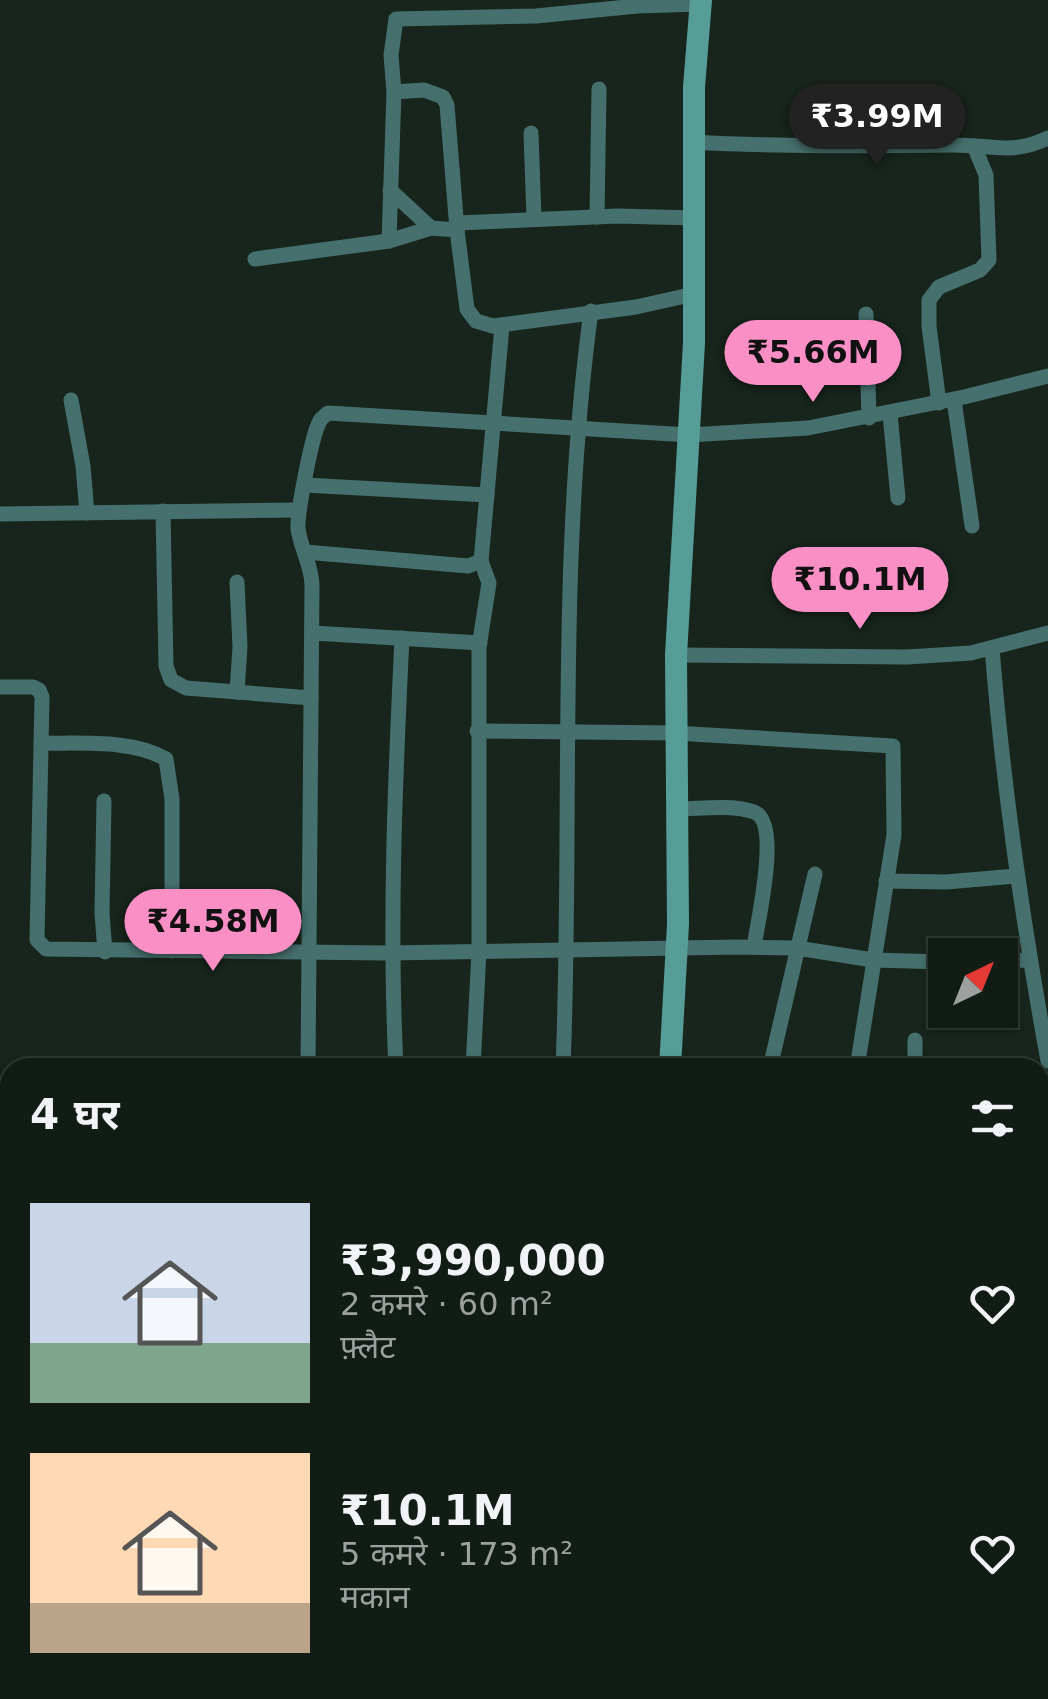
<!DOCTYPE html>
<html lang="hi">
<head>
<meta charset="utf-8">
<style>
	:root { --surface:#111c15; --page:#1e2922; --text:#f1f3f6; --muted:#9ca1a0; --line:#303a34; --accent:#fa8fc6 }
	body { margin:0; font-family:"DejaVu Sans","Noto Sans Devanagari",sans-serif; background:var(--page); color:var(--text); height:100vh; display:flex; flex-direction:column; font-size:38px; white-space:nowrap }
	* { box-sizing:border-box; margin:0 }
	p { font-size:32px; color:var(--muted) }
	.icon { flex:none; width:55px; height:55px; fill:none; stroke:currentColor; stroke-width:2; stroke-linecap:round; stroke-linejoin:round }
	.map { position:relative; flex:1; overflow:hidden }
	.side { position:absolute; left:0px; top:1058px; width:1050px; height:642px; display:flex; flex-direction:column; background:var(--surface); border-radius:30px 30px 0 0; box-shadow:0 2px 8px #0004,0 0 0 2px var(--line) }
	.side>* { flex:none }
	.needle { width:65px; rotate:43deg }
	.tools { position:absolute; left:928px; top:938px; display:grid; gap:20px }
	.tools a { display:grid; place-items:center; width:90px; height:90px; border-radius:0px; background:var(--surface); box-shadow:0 2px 8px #0004,0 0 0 2px var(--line); font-size:50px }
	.price { position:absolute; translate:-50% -85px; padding:0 22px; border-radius:35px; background:var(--accent); color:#111; font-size:32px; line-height:65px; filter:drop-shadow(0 2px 5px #0008) }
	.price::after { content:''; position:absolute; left:50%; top:60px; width:30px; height:22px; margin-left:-15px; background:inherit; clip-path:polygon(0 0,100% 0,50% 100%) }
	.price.active { background:#222; color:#fff }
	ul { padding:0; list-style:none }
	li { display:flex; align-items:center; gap:30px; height:250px; padding:0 30px }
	li span { display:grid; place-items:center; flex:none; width:280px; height:200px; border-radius:0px; color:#555 }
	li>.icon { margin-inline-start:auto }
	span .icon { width:120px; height:120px; fill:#fffc; stroke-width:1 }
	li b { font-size:42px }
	h2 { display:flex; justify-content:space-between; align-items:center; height:120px; padding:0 30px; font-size:42px }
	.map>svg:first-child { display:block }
</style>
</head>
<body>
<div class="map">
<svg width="1048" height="1699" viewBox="0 0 1048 1699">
	<rect width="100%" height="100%" fill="#17251c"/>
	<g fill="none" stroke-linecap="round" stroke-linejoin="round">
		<g stroke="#46706d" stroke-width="15">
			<path d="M394,92L424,90L443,97L447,105L457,230"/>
			<path d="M531,133L534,219"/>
			<path d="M694,142C779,147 865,146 950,145C988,144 1011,156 1048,138"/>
			<path d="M390,190L431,228"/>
			<path d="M597,217L599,89"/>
			<path d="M457,223L617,216L695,218"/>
			<path d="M389,241L394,92L391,55L396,19L536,16L637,6L700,4"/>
			<path d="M255,259L389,241L431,228L457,230L467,309L476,321L493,326L636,307L694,294"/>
			<path d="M866,314L869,418"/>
			<path d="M71,400L83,466L87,513"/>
			<path d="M954,400L972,526"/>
			<path d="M939,403L929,326V300L939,287L980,270L989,260L986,175L974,146"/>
			<path d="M890,414L898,498"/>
			<path d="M305,485L487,495"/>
			<path d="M163,511L166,666L171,680L186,688L311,698"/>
			<path d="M0,514L298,510"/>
			<path d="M305,552L468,566L481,561L502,326"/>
			<path d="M237,582L240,647L237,692"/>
			<path d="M313,633L480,643"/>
			<path d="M992,648C1003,787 1023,924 1048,1061"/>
			<path d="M676,655L907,657L971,653L1048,633"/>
			<path d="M0,687H33L39,690L42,697L37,940L46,949L387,953L738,947L797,948L873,960L945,962"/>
			<path d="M477,731L675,733L893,746L894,835L857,1068"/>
			<path d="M41,743C80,744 132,739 166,759L172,799V951"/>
			<path d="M104,801L102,913L105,952"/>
			<path d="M676,809C700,809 731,804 754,812C782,822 757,923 754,947"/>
			<path d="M886,881L946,882L1016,876"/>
			<path d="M1000,961L1030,960"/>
			<path d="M308,1068L312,584C311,564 301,549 298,529C297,513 311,441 318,425C321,418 322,418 328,413L689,435L808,428L964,397L1048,376"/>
			<path d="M396,1068C389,924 395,781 402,638"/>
			<path d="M473,1068L479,951V647L489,583L481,561"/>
			<path d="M563,1068C573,815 557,562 591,311"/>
			<path d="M770,1068L815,874"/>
			<path d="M915,1068V1040"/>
			<path d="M1040,1233L1048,1230"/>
			<path d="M1040,1296L1048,1319"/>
			<path d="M0,1456H10"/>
			<path d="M0,1518H10"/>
			<path d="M1040,1561L1048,1583"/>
			<path d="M0,1579H10"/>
			<path d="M0,1638H10"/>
			<path d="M1040,1647L1048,1668"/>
			<path d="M515,1690L552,1699"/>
			<path d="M963,1690L966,1699"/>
			<path d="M356,1699L358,1690"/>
			<path d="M437,1699L440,1690"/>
			<path d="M913,1699L941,1690"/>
			<path d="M1002,1699L1022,1690"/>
		</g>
		<g stroke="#569d98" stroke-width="22">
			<path d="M670,1068L678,924L676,655L694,343V87L701,0"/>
			<path d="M44,1699L53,1690"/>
			<path d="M551,1699L554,1690"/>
		</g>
	</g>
</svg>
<div class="tools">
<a><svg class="needle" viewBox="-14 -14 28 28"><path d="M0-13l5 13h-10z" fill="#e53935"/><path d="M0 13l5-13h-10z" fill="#9ca1a0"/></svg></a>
</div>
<b class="price active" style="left:877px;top:169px">₹3.99M</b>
<b class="price" style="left:813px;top:405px">₹5.66M</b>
<b class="price" style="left:860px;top:632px">₹10.1M</b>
<b class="price" style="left:213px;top:974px">₹4.58M</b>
<section class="side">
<h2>4 घर<svg class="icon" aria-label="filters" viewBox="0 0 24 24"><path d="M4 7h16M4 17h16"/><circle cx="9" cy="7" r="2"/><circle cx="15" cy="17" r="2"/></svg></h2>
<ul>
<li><span style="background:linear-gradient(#c9d6e8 70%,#7fa58c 0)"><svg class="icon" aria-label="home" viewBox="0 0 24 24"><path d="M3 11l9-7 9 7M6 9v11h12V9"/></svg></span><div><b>₹3,990,000</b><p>2 कमरे · 60 m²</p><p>फ़्लैट</p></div><svg class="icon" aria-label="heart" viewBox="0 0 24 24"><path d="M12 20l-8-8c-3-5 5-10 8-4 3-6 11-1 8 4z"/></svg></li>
<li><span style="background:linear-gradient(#ffd9b3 75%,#b9a48a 0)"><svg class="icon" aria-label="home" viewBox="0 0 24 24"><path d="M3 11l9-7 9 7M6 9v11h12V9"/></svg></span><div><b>₹10.1M</b><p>5 कमरे · 173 m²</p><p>मकान</p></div><svg class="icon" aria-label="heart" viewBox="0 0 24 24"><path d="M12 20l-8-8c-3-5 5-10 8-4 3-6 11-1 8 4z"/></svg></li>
</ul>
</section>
</div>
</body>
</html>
